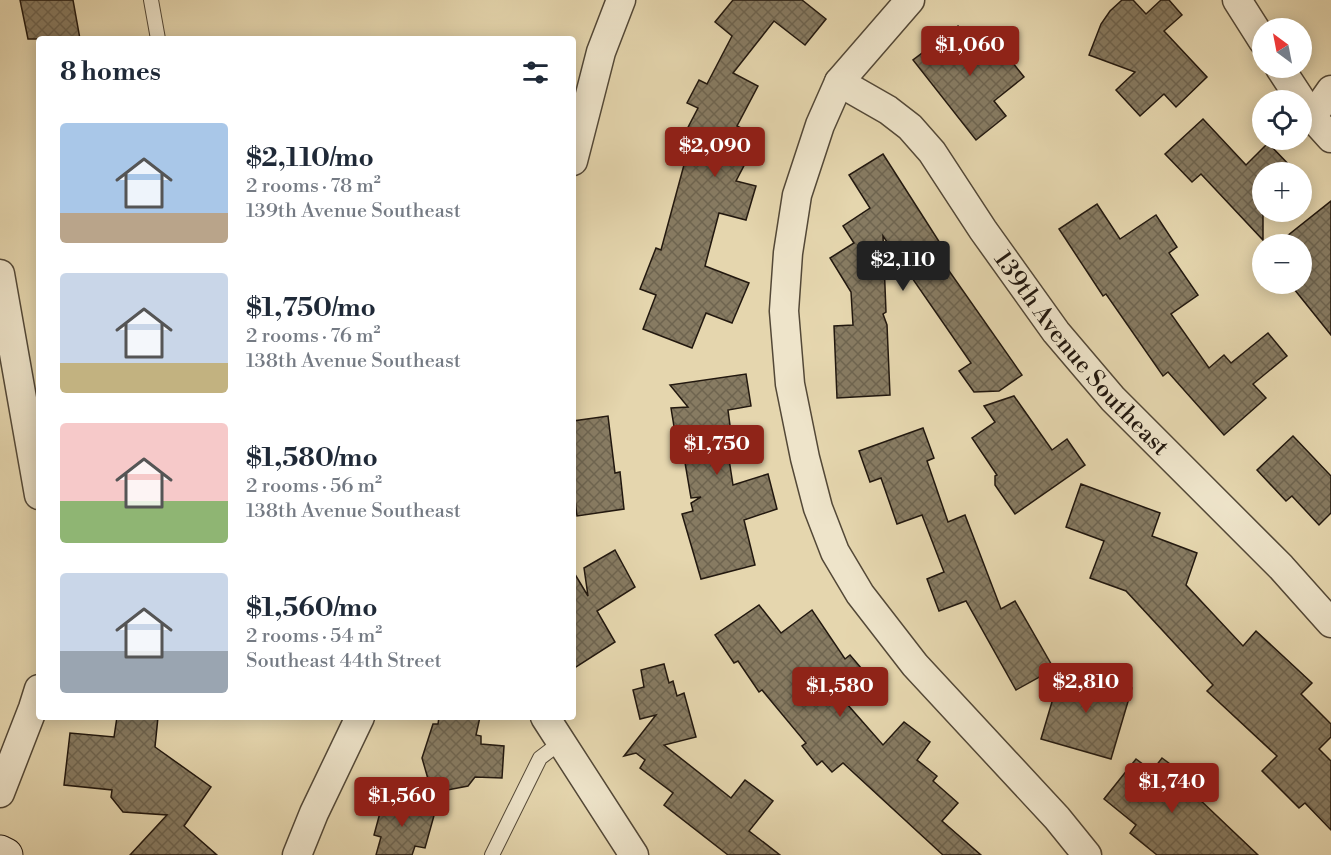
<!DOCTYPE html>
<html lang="en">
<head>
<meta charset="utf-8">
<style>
	:root { --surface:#fff; --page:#f2f2f3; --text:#1f2937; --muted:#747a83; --accent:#8f2418 }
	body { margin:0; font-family:"Libre Bodoni",serif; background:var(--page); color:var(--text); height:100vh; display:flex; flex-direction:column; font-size:22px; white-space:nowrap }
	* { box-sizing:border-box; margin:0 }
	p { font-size:20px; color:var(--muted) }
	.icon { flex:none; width:33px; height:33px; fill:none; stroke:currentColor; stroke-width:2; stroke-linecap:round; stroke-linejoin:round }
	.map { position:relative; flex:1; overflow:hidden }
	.drawer { position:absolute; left:36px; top:36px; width:540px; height:684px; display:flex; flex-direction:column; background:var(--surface); border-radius:6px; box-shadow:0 3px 15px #0003 }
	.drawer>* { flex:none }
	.needle { width:39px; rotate:328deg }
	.buttons { position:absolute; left:1252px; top:18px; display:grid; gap:12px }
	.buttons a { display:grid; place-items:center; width:60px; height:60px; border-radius:50%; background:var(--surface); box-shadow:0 3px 15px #0003; font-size:30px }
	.price { position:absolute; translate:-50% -51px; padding:0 14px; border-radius:6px; background:var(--accent); color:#fff; font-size:20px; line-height:39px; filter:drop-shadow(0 2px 3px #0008) }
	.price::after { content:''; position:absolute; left:50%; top:36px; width:18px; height:14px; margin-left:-9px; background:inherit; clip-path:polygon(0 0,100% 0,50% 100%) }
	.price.current { background:#222; color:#fff }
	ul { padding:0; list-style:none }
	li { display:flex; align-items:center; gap:18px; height:150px; padding:0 24px }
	li span { display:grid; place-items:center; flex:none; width:168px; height:120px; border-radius:6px; color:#555 }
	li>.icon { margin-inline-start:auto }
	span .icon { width:72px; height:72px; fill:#fffc; stroke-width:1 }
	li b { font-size:26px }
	h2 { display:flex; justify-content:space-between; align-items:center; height:72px; padding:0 24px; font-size:26px }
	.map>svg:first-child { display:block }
</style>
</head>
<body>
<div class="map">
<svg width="1331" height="855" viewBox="0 0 1331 855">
	<defs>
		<pattern id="building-cross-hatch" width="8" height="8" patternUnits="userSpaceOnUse" patternTransform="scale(1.5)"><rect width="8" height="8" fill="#877b62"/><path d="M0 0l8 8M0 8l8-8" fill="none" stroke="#6e644f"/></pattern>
	</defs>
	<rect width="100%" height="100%" fill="#e5d6ae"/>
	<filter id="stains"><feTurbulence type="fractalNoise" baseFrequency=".00333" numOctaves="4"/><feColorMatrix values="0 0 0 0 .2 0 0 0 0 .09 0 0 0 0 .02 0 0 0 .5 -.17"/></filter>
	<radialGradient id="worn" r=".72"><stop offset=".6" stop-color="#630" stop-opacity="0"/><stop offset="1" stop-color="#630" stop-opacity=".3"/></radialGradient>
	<g fill="url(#building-cross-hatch)" stroke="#22180f" stroke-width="1.5">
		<path d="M20,0H73L80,39H28Z"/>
		<path d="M733,0H802L826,19L805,45L774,21L733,73L758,86L737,126L759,137L736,181L756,186L746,220L719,213L705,266L749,283L732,323L706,313L692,348L643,329L656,295L640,289L656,248L661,250L691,139L684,135L698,108L687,103L699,80L707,84L732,36L715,22Z"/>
		<path d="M1122,0H1133L1146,14L1161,0H1169L1182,15L1164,31L1207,77L1176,107L1164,94L1140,116L1116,90L1135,72L1089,55L1101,24L1110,11Z"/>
		<path d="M958,26L971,43L987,30L1024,77L994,101L1006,116L976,140L913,60Z"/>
		<path d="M1203,119L1246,165L1268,143L1296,172H1263V240L1201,174L1192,182L1165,154Z"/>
		<path d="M883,154L947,254L940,258L1022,375L999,391L974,392L959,371L971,363L883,236L886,312L883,314L887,325L890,395L837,398L834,326L853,325L851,292L830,258L854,243L843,226L870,208L849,175Z"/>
		<path d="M1331,201V335L1290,284H1302V244H1277Z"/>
		<path d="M1097,204L1120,239L1156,215L1177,247L1169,253L1198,295L1171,314L1209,368L1224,355L1231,363L1268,333L1287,356L1253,384L1266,398L1224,435L1168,372L1163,376L1106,294L1103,296L1059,229Z"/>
		<path d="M746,374L751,406L728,410L731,433H725L733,485L768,474L777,509L744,520L755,565L701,579L682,514L693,511L691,503L701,497L691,498L681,439H676L671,408L688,407L670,385Z"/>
		<path d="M1014,396L1052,450L1067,439L1085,465L1015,514L995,485V476L997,475L972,438L995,422L984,406Z"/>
		<path d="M608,416L615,473L620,472L624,509L577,516L573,484V421Z"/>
		<path d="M923,428L934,458L927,461L948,522L965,515L1001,609L1015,601L1054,669L1016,690L966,601L939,611L927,579L944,572L922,515L897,524L881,478L870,482L859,451Z"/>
		<path d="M1293,436L1331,476V513L1319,525L1292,496L1286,501L1257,470Z"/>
		<path d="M1081,484L1160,513L1152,536L1197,553L1186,585L1243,646L1256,631L1312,683L1301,694L1331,724V737L1319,749L1331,761V830L1305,803L1299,808L1262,771L1277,756L1207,691L1213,685L1126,591L1090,578L1104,541L1066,527Z"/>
		<path d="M615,550L635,587L597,611L615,642L573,669V571L588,596L584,568Z"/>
		<path d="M759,605L781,633L812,610L845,659L850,655L873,682L847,704L883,745L904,722L930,742L917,760L937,776L933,781L958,803L942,821L981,855H943L843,763L832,772L822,761L817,765L802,746L806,743L762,690L759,692L738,661L734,663L715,635Z"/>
		<path d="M664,664L669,683L673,681L677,696L684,693L696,737L664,745L731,798L745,780L773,801L749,831L780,855H728L664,805L673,793L640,768L645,760L636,753L624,756L656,715L640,719L633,690L644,687L641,670Z"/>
		<path d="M1062,668L1132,688L1111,759L1041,739Z"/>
		<path d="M117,717H158L155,747L211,787L184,826L217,855H130L167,815L123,812L111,797L112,790L64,785L70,733L114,737Z"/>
		<path d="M439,717H480L476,735L481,736V744L504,746L502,778L475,777L468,786L432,793L422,758L433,724H438Z"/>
		<path d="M1162,758L1185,775L1180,781L1199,795L1197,797L1258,855H1157L1130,833L1136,825L1104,799L1136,759L1152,771Z"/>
		<path d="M384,798L435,812L425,848L415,846L412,855H376L381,837L374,835Z"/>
	</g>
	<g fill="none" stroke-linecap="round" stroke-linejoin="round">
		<defs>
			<g id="lane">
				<path d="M151,0L158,39"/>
				<path d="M492,855L540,758L561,742"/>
			</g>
			<g id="street">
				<path d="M910,0L839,82L820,125L797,195L788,253L784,311L790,384L805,458L818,508L835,552L860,594L915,665L1057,818L1087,855"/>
				<path d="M1237,0L1263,41"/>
				<path d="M1280,68L1301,100"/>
				<path id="s1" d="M839,82L888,110L910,127L932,152L983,230L1056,332L1113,399L1281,567L1331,623"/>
				<path d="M1302,102L1312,117L1331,138"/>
				<path d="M1312,117L1331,90"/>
				<path d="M573,161L601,52L621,0"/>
				<path d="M0,274L39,495"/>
				<path d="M545,717L634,855"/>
				<path d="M0,793L33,708L39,689"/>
				<path d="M297,855L314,813L360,717"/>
			</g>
			<path id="secondary" d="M0,852L6,855"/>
		</defs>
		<use href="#lane" stroke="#534837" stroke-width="16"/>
		<use href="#street" stroke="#534837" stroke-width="31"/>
		<use href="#secondary" stroke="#22180f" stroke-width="35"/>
		<use href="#lane" stroke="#eee4ca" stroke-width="14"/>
		<use href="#street" stroke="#eee4ca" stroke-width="28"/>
		<use href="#secondary" stroke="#eee4ca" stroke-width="33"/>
	</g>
	<g text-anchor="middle" stroke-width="4.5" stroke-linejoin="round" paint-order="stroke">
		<g font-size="24" fill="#22180f" stroke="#eee4ca">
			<text dy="8" stroke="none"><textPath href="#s1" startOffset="369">139th Avenue Southeast</textPath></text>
		</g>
	</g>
	<rect width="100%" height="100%" filter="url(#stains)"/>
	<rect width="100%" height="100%" fill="url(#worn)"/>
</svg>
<div class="buttons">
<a><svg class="needle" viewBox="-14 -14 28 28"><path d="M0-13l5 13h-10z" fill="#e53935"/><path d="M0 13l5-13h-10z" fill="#747a83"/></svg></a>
<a><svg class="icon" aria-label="locate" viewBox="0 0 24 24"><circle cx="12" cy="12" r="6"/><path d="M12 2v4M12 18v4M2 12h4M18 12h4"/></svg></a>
<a>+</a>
<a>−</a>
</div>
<b class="price" style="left:970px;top:77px">$1,060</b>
<b class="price" style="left:715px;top:178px">$2,090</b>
<b class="price current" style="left:903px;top:292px">$2,110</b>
<b class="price" style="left:717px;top:476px">$1,750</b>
<b class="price" style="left:1086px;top:714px">$2,810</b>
<b class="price" style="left:840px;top:718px">$1,580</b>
<b class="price" style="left:1172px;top:814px">$1,740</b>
<b class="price" style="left:402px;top:828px">$1,560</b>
<section class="drawer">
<h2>8 homes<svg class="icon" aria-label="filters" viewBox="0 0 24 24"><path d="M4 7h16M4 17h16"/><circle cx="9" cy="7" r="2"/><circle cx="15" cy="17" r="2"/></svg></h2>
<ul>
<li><span style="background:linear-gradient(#a9c7e8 75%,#b9a48a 0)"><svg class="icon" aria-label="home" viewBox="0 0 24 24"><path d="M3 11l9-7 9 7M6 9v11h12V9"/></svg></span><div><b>$2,110/mo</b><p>2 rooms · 78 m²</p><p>139th Avenue Southeast</p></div></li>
<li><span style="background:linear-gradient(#c9d6e8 75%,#c2b280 0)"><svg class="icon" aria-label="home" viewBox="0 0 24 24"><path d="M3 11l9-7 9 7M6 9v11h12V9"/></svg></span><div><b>$1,750/mo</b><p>2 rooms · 76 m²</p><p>138th Avenue Southeast</p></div></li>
<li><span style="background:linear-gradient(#f6c9c9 65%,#8fb573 0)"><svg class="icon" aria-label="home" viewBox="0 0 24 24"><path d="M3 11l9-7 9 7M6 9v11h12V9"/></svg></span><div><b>$1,580/mo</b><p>2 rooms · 56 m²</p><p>138th Avenue Southeast</p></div></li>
<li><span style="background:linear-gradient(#c9d6e8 65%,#9aa5b1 0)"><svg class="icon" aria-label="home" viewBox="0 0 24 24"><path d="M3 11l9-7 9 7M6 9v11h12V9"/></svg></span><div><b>$1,560/mo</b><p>2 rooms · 54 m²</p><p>Southeast 44th Street</p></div></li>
</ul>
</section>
</div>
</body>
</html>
